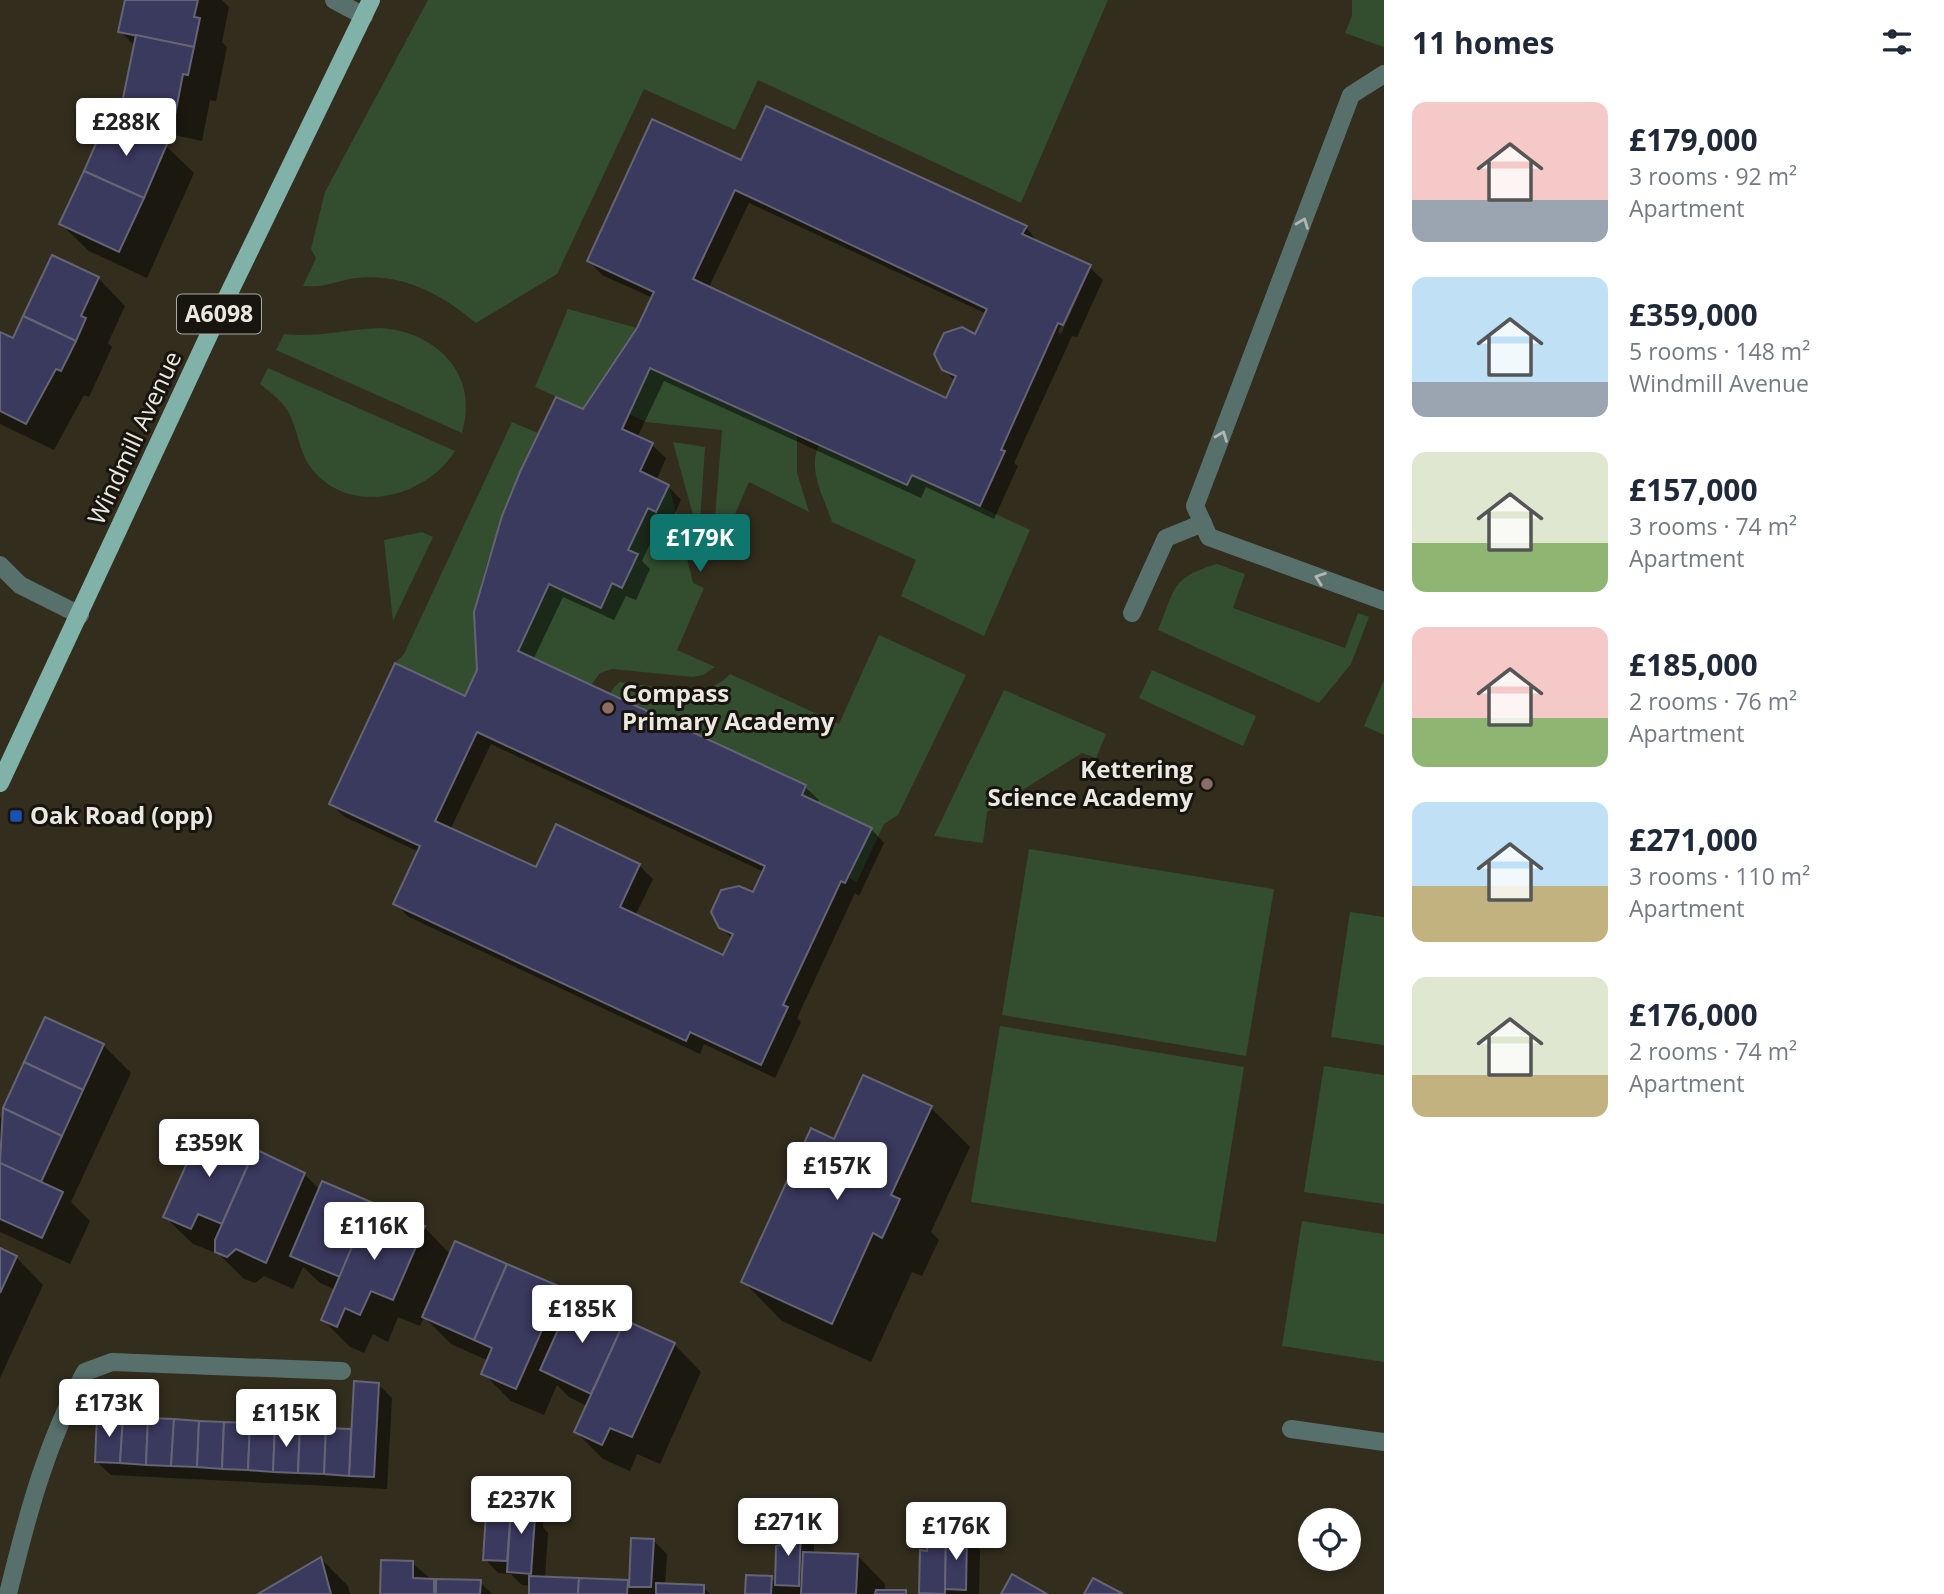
<!DOCTYPE html>
<html lang="en">
<head>
<meta charset="utf-8">
<style>
	:root { --surface:#fff; --page:#f2f2f3; --text:#1f2937; --muted:#747a83; --accent:#0f766e }
	body { margin:0; font-family:"Open Sans",sans-serif; background:var(--page); color:var(--text); height:100vh; display:flex; flex-direction:column; font-size:26px; white-space:nowrap }
	* { box-sizing:border-box; margin:0 }
	p { font-size:23px; color:var(--muted) }
	.icon { flex:none; width:38px; height:38px; fill:none; stroke:currentColor; stroke-width:2; stroke-linecap:round; stroke-linejoin:round }
	.map { position:relative; flex:1; overflow:hidden }
	.drawer { display:flex; flex-direction:column; background:var(--surface); width:560px }
	.drawer>* { flex:none }
	.fabs { position:absolute; left:1298px; top:1508px; display:grid; gap:14px }
	.fabs a { display:grid; place-items:center; width:63px; height:63px; border-radius:50%; background:var(--surface); box-shadow:0 4px 10px #0003; font-size:35px }
	.price { position:absolute; translate:-50% -60px; padding:0 16px; border-radius:7px; background:#fff; color:#222; font-size:23px; line-height:46px; filter:drop-shadow(0 2px 4px #0008) }
	.price::after { content:''; position:absolute; left:50%; top:42px; width:21px; height:16px; margin-left:-10px; background:inherit; clip-path:polygon(0 0,100% 0,50% 100%) }
	.price.selected { background:var(--accent); color:#fff }
	ul { padding:0; list-style:none }
	li { display:flex; align-items:center; gap:21px; height:175px; padding:0 28px }
	li span { display:grid; place-items:center; flex:none; width:196px; height:140px; border-radius:14px; color:#555 }
	li>.icon { margin-inline-start:auto }
	span .icon { width:84px; height:84px; fill:#fffc; stroke-width:1 }
	li b { font-size:30px }
	h2 { display:flex; justify-content:space-between; align-items:center; height:84px; padding:0 28px; font-size:30px }
	main { display:flex; flex:1; min-height:0 }
	.map>svg:first-child { display:block }
</style>
</head>
<body>
<main>
<div class="map">
<svg width="1384" height="1594" viewBox="0 0 1384 1594">
	<rect width="100%" height="100%" fill="#332d1e"/>
	<g fill="#334d2f">
		<path d="M428,0H1108L1021,203L758,80L735,130L644,89L557,274L476,323C441,294 403,273 356,278C334,281 327,288 303,286L316,258L311,249L325,192Z"/>
		<path d="M1352,0H1384V47L1345,33L1352,16Z"/>
		<path d="M568,309L637,328L583,409L535,387Z"/>
		<path d="M381,328C436,332 480,374 462,433L276,350L284,334C318,338 347,329 381,328Z"/>
		<path d="M268,368L455,451C425,499 346,518 309,465C299,450 298,432 290,415C284,402 271,393 260,384Z"/>
		<path d="M650,368L797,435V473L809,512L749,482L721,547L713,543L722,430L646,422L629,414Z"/>
		<path d="M512,422L538,433L502,516L486,566L474,612L477,670L465,696L395,663L404,654Z"/>
		<path d="M673,442L705,447L699,537Z"/>
		<path d="M819,445L907,485L912,475L1030,530L984,636L901,596L916,560L832,522C824,498 807,469 819,445Z"/>
		<path d="M669,485L693,583L704,588L677,650L715,667L703,675L693,677L612,669L600,673L591,685L518,651L549,584L600,608L612,583L622,587L637,554L628,550L648,508L656,511Z"/>
		<path d="M422,532L433,537L393,621L384,540Z"/>
		<path d="M1217,564L1245,574L1233,608L1345,648L1358,613L1369,617L1351,664L1319,703L1158,630C1176,588 1170,578 1217,564Z"/>
		<path d="M879,635L966,675L898,815L884,824L857,882L849,878L871,828L802,795L806,785L610,693L619,682C652,684 704,704 730,674L839,724Z"/>
		<path d="M1152,670L1256,716L1243,746L1139,698Z"/>
		<path d="M1384,680V735L1364,726Z"/>
		<path d="M1004,690L1106,734L1096,758L1082,753L987,812L983,843L934,836Z"/>
		<path d="M1029,849L1274,889L1246,1056L1002,1015Z"/>
		<path d="M1350,912L1384,917V1045L1331,1037Z"/>
		<path d="M1000,1026L1244,1067L1216,1242L971,1202Z"/>
		<path d="M1324,1066L1384,1075V1204L1304,1192Z"/>
		<path d="M1302,1221L1384,1234V1362L1282,1346Z"/>
	</g>
	<g fill="#0007" fill-rule="evenodd">
		<path d="M145,0H222L229,7L222,42L227,47L216,101L210,100L202,141L151,130L124,103L135,46L120,31Z"/>
		<path d="M108,120L166,146L194,173L147,278L89,251L61,224Z"/>
		<path d="M742,162L1026,227L1038,243L1089,267L1103,280L1077,337L1072,336L1014,463L1018,466L994,519L926,487L921,498L664,381L637,438L652,445L666,458L656,481L668,486L681,500L670,524L661,520L642,561L650,569L636,600L626,596L614,620L563,597L533,660L805,787L819,800L817,804L871,829L884,843L859,896L855,893L797,1018L801,1022L775,1078L704,1044L700,1054L409,917L395,904L419,852L345,817L331,804L466,698L584,412L638,329L653,298L602,275L589,261ZM749,203L987,314L976,336L943,369L955,381L947,400L708,289ZM1086,270H1090L1061,334L1058,332ZM491,744L764,872L754,895L720,927L733,939L724,958L635,916L653,879L639,865L536,870L450,830Z"/>
		<path d="M98,278L125,306L108,343L112,347L89,397L84,395L54,450L0,424V333L14,340Z"/>
		<path d="M46,1019L103,1045L131,1073L71,1202L90,1221L70,1264L0,1232V1119Z"/>
		<path d="M931,1108L970,1147L931,1232L939,1240L929,1261L922,1276L912,1272L871,1362L782,1321L743,1281L835,1141Z"/>
		<path d="M204,1129L304,1174L320,1190L424,1227L451,1255L560,1288L573,1301L574,1298L674,1344L701,1372L660,1464L637,1454L630,1471L603,1459L576,1432L587,1406L569,1397L557,1385L544,1415L511,1401L483,1373L489,1361L451,1344L424,1317L420,1326L398,1317L388,1342L373,1334L364,1353L350,1347L323,1320L336,1290L320,1283L303,1267L293,1289L264,1276L255,1283L244,1279L219,1254L193,1244L165,1217Z"/>
		<path d="M0,1250L16,1257L43,1285L0,1378Z"/>
		<path d="M378,1384L392,1398L387,1489L111,1475L97,1462L99,1417L353,1430Z"/>
		<path d="M494,1495L530,1497L544,1511L543,1527L548,1533L545,1578L627,1582L631,1586L653,1540L667,1554L665,1585L703,1587L710,1594H530L531,1586L522,1585L511,1574L498,1573L485,1559Z"/>
		<path d="M800,1530L814,1544V1554L858,1556L885,1584V1592L907,1594H747L771,1578L776,1583Z"/>
		<path d="M967,1536L980,1550L979,1594H922L928,1552Z"/>
		<path d="M321,1559L348,1586L350,1594H261Z"/>
		<path d="M412,1563L438,1585L480,1582L492,1594H382Z"/>
	</g>
	<g fill="#3a395e" stroke="#646475" stroke-width="2" fill-rule="evenodd">
		<path d="M125,0H198L194,17L200,18L194,47L118,32Z"/>
		<path d="M136,35L194,47L188,75L183,74L175,115L122,103Z"/>
		<path d="M766,106L1027,226L1022,234L1091,265L1063,325L1058,323L1001,450L1005,451L980,506L912,475L907,485L650,368L622,429L653,443L640,471L669,485L656,512L648,508L628,550L638,554L622,588L612,583L601,608L549,584L518,651L806,785L802,795L872,828L845,883L841,881L783,1005L788,1007L761,1065L690,1032L686,1041L393,904L420,846L329,804L395,663L465,696L477,670L474,612L502,516L520,472L556,397L583,409L637,328L654,292L587,261L652,119L741,160ZM735,190L987,309L975,334L962,327L944,333L934,354L942,370L956,376L946,398L693,279ZM477,732L765,866L753,892L739,886L721,890L711,912L719,928L733,934L723,955L620,907L640,864L556,824L536,867L435,821Z"/>
		<path d="M107,118L167,144L144,198L84,171Z"/>
		<path d="M84,171L144,198L119,252L59,224Z"/>
		<path d="M52,255L99,277L81,316L86,318L76,341L23,316Z"/>
		<path d="M23,316L76,341L61,371L56,369L26,424L0,411V332L13,338Z"/>
		<path d="M45,1017L104,1044L83,1090L24,1062Z"/>
		<path d="M24,1062L83,1090L62,1136L3,1108Z"/>
		<path d="M863,1075L932,1106L891,1195L900,1199L890,1221L882,1238L873,1233L832,1324L741,1282L811,1128L834,1139Z"/>
		<path d="M3,1108L62,1136L41,1182L0,1163Z"/>
		<path d="M203,1127L255,1149L222,1224L198,1214L191,1229L163,1217Z"/>
		<path d="M255,1149L305,1173L266,1263L236,1249L227,1257L215,1252V1240Z"/>
		<path d="M0,1163L63,1192L42,1238L0,1219Z"/>
		<path d="M322,1181L371,1202L340,1277L290,1256Z"/>
		<path d="M371,1202L425,1226L393,1300L371,1291L360,1315L345,1308L337,1327L321,1320Z"/>
		<path d="M455,1241L507,1264L474,1340L422,1317Z"/>
		<path d="M0,1248L17,1256L0,1293Z"/>
		<path d="M507,1264L561,1287L516,1389L481,1374L492,1348L474,1340Z"/>
		<path d="M573,1296L625,1320L591,1394L540,1370Z"/>
		<path d="M625,1320L675,1343L632,1437L610,1428L602,1445L574,1432Z"/>
		<path d="M354,1381L379,1383L374,1477L349,1476Z"/>
		<path d="M97,1415L123,1417L120,1463L95,1462Z"/>
		<path d="M123,1417L148,1418L146,1465L120,1463Z"/>
		<path d="M148,1418L174,1419L171,1466L146,1465Z"/>
		<path d="M174,1419L199,1421L197,1467L171,1466Z"/>
		<path d="M199,1421L224,1422L222,1469L197,1467Z"/>
		<path d="M224,1422L250,1423L248,1470L222,1469Z"/>
		<path d="M250,1423L275,1425L273,1472L248,1470Z"/>
		<path d="M275,1425L300,1426L298,1473L273,1472Z"/>
		<path d="M300,1426L326,1428L324,1474L298,1473Z"/>
		<path d="M326,1428L351,1429L349,1476L324,1474Z"/>
		<path d="M492,1493L512,1495L507,1561L483,1560L486,1514L491,1515Z"/>
		<path d="M512,1495H531L529,1517H535L531,1574L507,1572Z"/>
		<path d="M781,1528L801,1529L799,1586L775,1585L776,1546L780,1545Z"/>
		<path d="M927,1533L946,1534L945,1594L919,1593L920,1550L927,1551Z"/>
		<path d="M946,1534H967L966,1590L945,1589Z"/>
		<path d="M631,1538L654,1539L651,1587H629Z"/>
		<path d="M803,1552L858,1554L856,1594H801Z"/>
		<path d="M321,1557L331,1594H258Z"/>
		<path d="M381,1560L413,1561V1578L434,1579V1594H380Z"/>
		<path d="M1012,1574L1047,1594H1001Z"/>
		<path d="M746,1575L772,1576L771,1594H745Z"/>
		<path d="M529,1576L579,1578L578,1594H529Z"/>
		<path d="M579,1578L628,1580L627,1594H578Z"/>
		<path d="M1093,1578L1123,1594H1084Z"/>
		<path d="M436,1579L481,1580L480,1594H436Z"/>
		<path d="M656,1583L704,1585V1594H656Z"/>
		<path d="M876,1590H906V1594H875Z"/>
	</g>
	<g fill="none" stroke-linecap="round" stroke-linejoin="round">
		<g stroke="#58706c" stroke-width="18">
			<path d="M1384,74L1351,95L1195,506L1209,537L1384,601"/>
			<path d="M1132,613L1166,538L1203,523"/>
			<path d="M1291,1429L1384,1442"/>
			<path d="M8,1594C27,1516 46,1443 85,1372L112,1362L342,1371"/>
		</g>
		<g stroke="#58706c" stroke-width="18">
			<path d="M334,0L364,16"/>
			<path d="M0,565L20,585L80,615"/>
		</g>
		<path stroke="#80b2aa" stroke-width="18" d="M0,783L214,324L371,0"/>
	</g>
	<defs><path id="oneway-chevron" d="M-2-3.5L2.5 0L-2 3.5" fill="none" stroke-width="1.6" stroke-linecap="round" stroke-linejoin="round" transform="scale(1.75)"/></defs>
	<g stroke="#b1b8b1">
		<use href="#oneway-chevron" transform="translate(1303 223) rotate(-69)"/>
		<use href="#oneway-chevron" transform="translate(1222 436) rotate(-69)"/>
		<use href="#oneway-chevron" transform="translate(1320 578) rotate(-160)"/>
	</g>
	<g fill="#8d6e63" stroke="#18150f" stroke-width="2.5">
		<circle cx="608" cy="708" r="7"/>
		<circle cx="1207" cy="784" r="7"/>
	</g>
	<rect fill="#1a4fb4" stroke="#18150f" stroke-width="2.5" x="9" y="809" width="14" height="14" rx="3.5"/>
	<g text-anchor="middle" stroke-width="6" stroke-linejoin="round" paint-order="stroke">
		<rect fill="#18150f" stroke="#aca9a1" stroke-width="2" x="177" y="294.5" width="84" height="39" rx="5"/>
		<g font-size="23" font-weight="bold" fill="#ece8df">
			<text x="219" y="322">A6098</text>
		</g>
		<g font-size="24" fill="#ece8df" stroke="#18150f">
			<text transform="translate(135 438) rotate(-65)" y="8">Windmill Avenue</text>
		</g>
		<g font-size="24" font-weight="bold" fill="#ece8df" stroke="#18150f" text-anchor="start">
			<text x="622" y="702">Compass<tspan x="622" dy="28">Primary Academy</tspan></text>
			<text x="1193" y="778" text-anchor="end">Kettering<tspan x="1193" dy="28">Science Academy</tspan></text>
			<text x="30" y="824">Oak Road (opp)</text>
		</g>
	</g>
</svg>
<div class="fabs">
<a><svg class="icon" aria-label="locate" viewBox="0 0 24 24"><circle cx="12" cy="12" r="6"/><path d="M12 2v4M12 18v4M2 12h4M18 12h4"/></svg></a>
</div>
<b class="price" style="left:126px;top:158px">£288K</b>
<b class="price selected" style="left:700px;top:574px">£179K</b>
<b class="price" style="left:209px;top:1179px">£359K</b>
<b class="price" style="left:837px;top:1202px">£157K</b>
<b class="price" style="left:374px;top:1262px">£116K</b>
<b class="price" style="left:582px;top:1345px">£185K</b>
<b class="price" style="left:109px;top:1439px">£173K</b>
<b class="price" style="left:286px;top:1449px">£115K</b>
<b class="price" style="left:521px;top:1536px">£237K</b>
<b class="price" style="left:788px;top:1558px">£271K</b>
<b class="price" style="left:956px;top:1562px">£176K</b>
</div>
<section class="drawer">
<h2>11 homes<svg class="icon" aria-label="filters" viewBox="0 0 24 24"><path d="M4 7h16M4 17h16"/><circle cx="9" cy="7" r="2"/><circle cx="15" cy="17" r="2"/></svg></h2>
<ul>
<li><span style="background:linear-gradient(#f6c9c9 70%,#9aa5b1 0)"><svg class="icon" aria-label="home" viewBox="0 0 24 24"><path d="M3 11l9-7 9 7M6 9v11h12V9"/></svg></span><div><b>£179,000</b><p>3 rooms · 92 m²</p><p>Apartment</p></div></li>
<li><span style="background:linear-gradient(#bfe0f5 75%,#9aa5b1 0)"><svg class="icon" aria-label="home" viewBox="0 0 24 24"><path d="M3 11l9-7 9 7M6 9v11h12V9"/></svg></span><div><b>£359,000</b><p>5 rooms · 148 m²</p><p>Windmill Avenue</p></div></li>
<li><span style="background:linear-gradient(#dfe7d0 65%,#8fb573 0)"><svg class="icon" aria-label="home" viewBox="0 0 24 24"><path d="M3 11l9-7 9 7M6 9v11h12V9"/></svg></span><div><b>£157,000</b><p>3 rooms · 74 m²</p><p>Apartment</p></div></li>
<li><span style="background:linear-gradient(#f6c9c9 65%,#8fb573 0)"><svg class="icon" aria-label="home" viewBox="0 0 24 24"><path d="M3 11l9-7 9 7M6 9v11h12V9"/></svg></span><div><b>£185,000</b><p>2 rooms · 76 m²</p><p>Apartment</p></div></li>
<li><span style="background:linear-gradient(#bfe0f5 60%,#c2b280 0)"><svg class="icon" aria-label="home" viewBox="0 0 24 24"><path d="M3 11l9-7 9 7M6 9v11h12V9"/></svg></span><div><b>£271,000</b><p>3 rooms · 110 m²</p><p>Apartment</p></div></li>
<li><span style="background:linear-gradient(#dfe7d0 70%,#c2b280 0)"><svg class="icon" aria-label="home" viewBox="0 0 24 24"><path d="M3 11l9-7 9 7M6 9v11h12V9"/></svg></span><div><b>£176,000</b><p>2 rooms · 74 m²</p><p>Apartment</p></div></li>
</ul>
</section>
</main>
</body>
</html>
